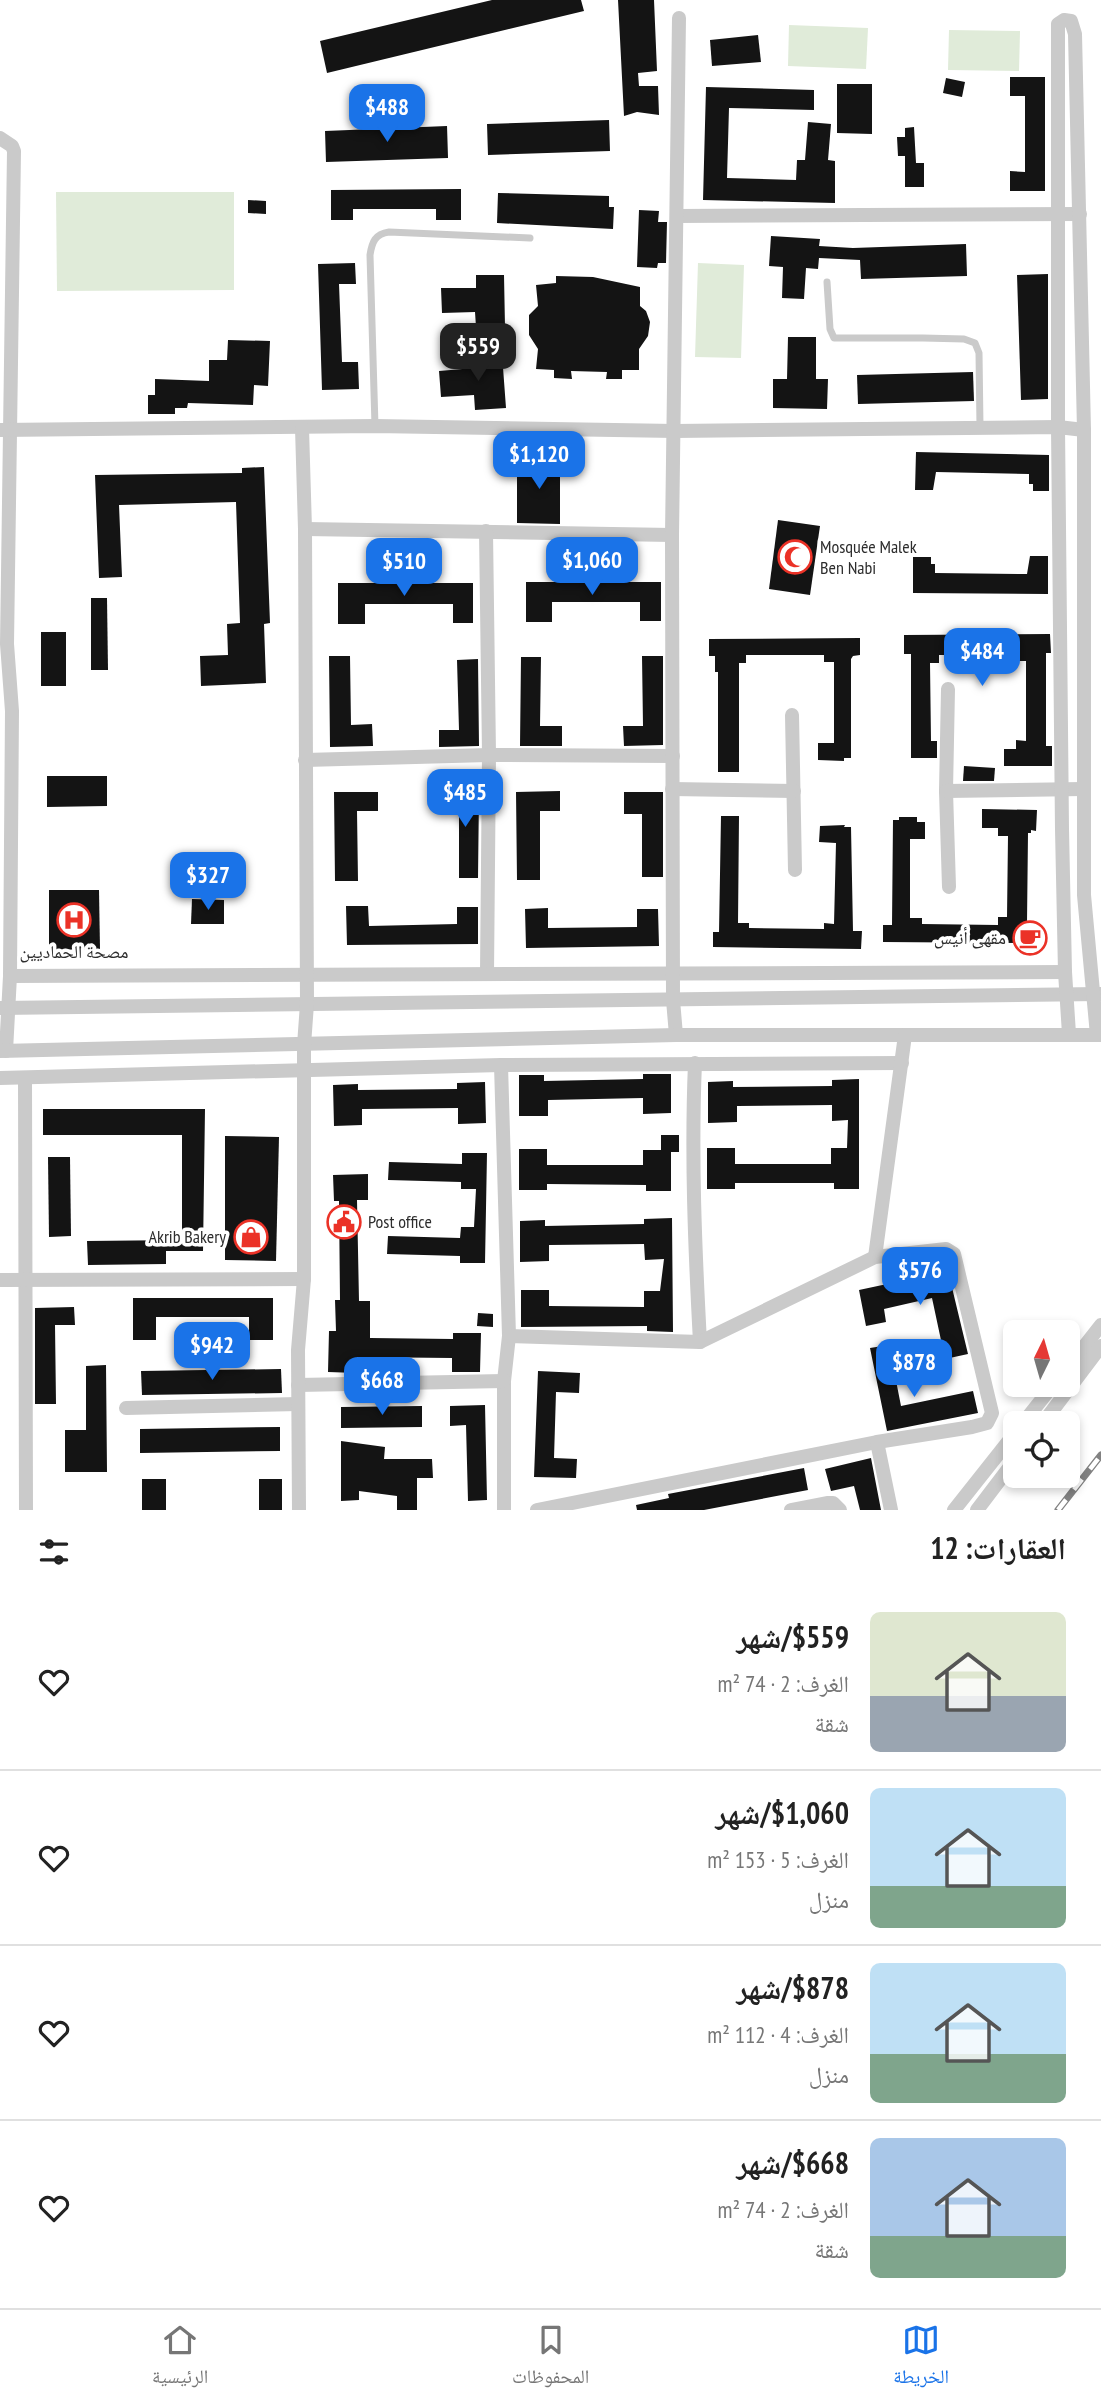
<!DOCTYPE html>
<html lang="ar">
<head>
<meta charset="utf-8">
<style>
	:root { --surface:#fff; --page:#f6f6f6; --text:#222; --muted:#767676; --line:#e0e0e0; --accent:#1a73e8 }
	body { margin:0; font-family:"PT Sans Narrow","Noto Naskh Arabic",sans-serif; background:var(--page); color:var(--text); direction:rtl; height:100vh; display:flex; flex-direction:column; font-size:26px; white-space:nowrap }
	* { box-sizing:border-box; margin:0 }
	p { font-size:23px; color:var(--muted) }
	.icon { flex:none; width:38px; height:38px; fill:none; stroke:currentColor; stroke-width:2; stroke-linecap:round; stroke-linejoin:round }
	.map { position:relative; height:1510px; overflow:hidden; direction:ltr }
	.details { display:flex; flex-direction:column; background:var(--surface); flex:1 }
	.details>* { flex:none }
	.needle { width:46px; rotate:5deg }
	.buttons { position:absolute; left:1003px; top:1320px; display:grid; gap:14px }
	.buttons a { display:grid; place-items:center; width:77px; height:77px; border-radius:10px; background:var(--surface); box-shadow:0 4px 10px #0003; font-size:35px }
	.price { position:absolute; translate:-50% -60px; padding:0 16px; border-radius:14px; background:var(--accent); color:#fff; font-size:23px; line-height:46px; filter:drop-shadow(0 2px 4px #0008) }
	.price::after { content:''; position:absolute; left:50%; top:42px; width:21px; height:16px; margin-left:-10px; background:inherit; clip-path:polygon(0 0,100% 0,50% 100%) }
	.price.on { background:#222; color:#fff }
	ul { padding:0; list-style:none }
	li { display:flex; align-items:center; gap:21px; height:175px; padding:0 35px }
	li+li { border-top:2px solid var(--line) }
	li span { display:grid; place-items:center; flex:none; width:196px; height:140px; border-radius:10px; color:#555 }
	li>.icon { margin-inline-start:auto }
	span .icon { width:84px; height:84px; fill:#fffc; stroke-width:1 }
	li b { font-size:30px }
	h2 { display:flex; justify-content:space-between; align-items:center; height:84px; padding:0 35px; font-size:30px }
	.dock { display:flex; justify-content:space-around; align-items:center; height:98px; border-top:2px solid var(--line); background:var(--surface); font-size:19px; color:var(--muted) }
	.dock a { display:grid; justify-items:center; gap:4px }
	.dock .on { color:var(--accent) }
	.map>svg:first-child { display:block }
</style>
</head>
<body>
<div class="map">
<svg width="1101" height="1510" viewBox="0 0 1101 1510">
	<rect width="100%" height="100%" fill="#fff"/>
	<g fill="#e0ebd9">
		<path d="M789,25L868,28L866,69L788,66Z"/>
		<path d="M949,30L1020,31L1019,71L948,70Z"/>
		<path d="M56,192H234V290L57,291Z"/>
		<path d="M698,263L744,265L741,358L695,357Z"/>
	</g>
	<g fill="#141414">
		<path d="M492,0H581L584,11L327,73L320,41Z"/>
		<path d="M618,0H654L657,71L638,73L639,86H658L659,115L637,112L624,116Z"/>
		<path d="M758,35L761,62L712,66L710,40Z"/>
		<path d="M1010,77H1045V191H1010V171L1025,172V96H1010Z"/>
		<path d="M946,78L965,82L962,97L943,93Z"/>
		<path d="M837,84H872V134L837,133Z"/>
		<path d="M706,87L814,90V110L729,108L727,178L796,180L797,160H805L808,122L831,124L828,160L835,161V203L703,200Z"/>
		<path d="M609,120L610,151L488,155L487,124Z"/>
		<path d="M447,126L448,158L326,162L325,131Z"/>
		<path d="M914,127L916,163H924V187H905V156H898L897,137H905V128Z"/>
		<path d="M461,189V220H436V209H353V220H331V190Z"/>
		<path d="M498,193L609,196V207H614L613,229L497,223Z"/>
		<path d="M248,200L266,201V214L248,213Z"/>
		<path d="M639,210L659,211L658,222H667L666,263H658L657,268L637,267Z"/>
		<path d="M771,236L820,239L819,246L853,248L966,244L967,276L861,279L860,260L819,258L818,269L806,268L804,299L782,298L783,267L769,266Z"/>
		<path d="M355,263L356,284H339L342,362H358L359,389L322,390L318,264Z"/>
		<path d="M1048,274V399L1021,400L1017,275Z"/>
		<path d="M476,275H504L505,327H476L475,312L442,313L441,288H476Z"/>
		<path d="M556,276L593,277L640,287V306L646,311L650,322L648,336L639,349V370H622V379H606L607,372L571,371L572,379L554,378V370L536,369L538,349L529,335V315L538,306L536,285L556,283Z"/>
		<path d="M788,337H816V379H828L827,409L773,408V379H787Z"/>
		<path d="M228,340L270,341L268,386L254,385L253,405L188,403L187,408H175V414H148V395H155V379L209,381V360H227Z"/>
		<path d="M502,354L506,408L475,410L474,395L441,397L439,371L474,368V356Z"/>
		<path d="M973,372L974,401L858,404L857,375Z"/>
		<path d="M916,452L1049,455V491H1033V484H1029V474L936,472L933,490H915Z"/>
		<path d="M517,459H560V524L517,523Z"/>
		<path d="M264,467L270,623L264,624L266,683L201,686L200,656L228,655L227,624L240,623L236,502L119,505L122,577L99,578L95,475L242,473V468Z"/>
		<path d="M778,520L820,526L810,595L769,589Z"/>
		<path d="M1030,556H1048V594L913,593V557H931V564H935V573L1027,574Z"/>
		<path d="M526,582H661V621H640V602H552V622H526Z"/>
		<path d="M338,583H473V623H453V604H365V624H338Z"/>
		<path d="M91,598H107L108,670H91Z"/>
		<rect x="41" y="632" width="25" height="54"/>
		<path d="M1050,634L1051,653H1046V746H1052V766H1004V749H1016V740L1026,741V661H1016V655H939V663H930L931,741H937V758H911V654H904V635Z"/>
		<path d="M860,638V655L853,656L851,659V758H844V761L818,760V743H834V662H824V655H746V663H739V772H718V672H715V656H709V639Z"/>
		<path d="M329,656H350L351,725L372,724L373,746L330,747Z"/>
		<path d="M642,656H663V745L624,746L623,726H643Z"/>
		<path d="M521,657H541L540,726H562V746H520Z"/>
		<path d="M478,659L479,746L439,747V730H459L457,660Z"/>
		<path d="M964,766L995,768L994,781H963Z"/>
		<path d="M47,776H107V806L47,807Z"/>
		<path d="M560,791V811H540V880H517L516,792Z"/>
		<path d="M334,792H378V811H357L358,881H335Z"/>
		<path d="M624,792H663V877H642V814H624Z"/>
		<path d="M441,793H479L478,878H459V815H441Z"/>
		<path d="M982,809L1037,810L1036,831L1031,830V833H1028L1027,922H1030V926L1035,927L1036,940L1033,943L883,942V925H892L893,820H899V817H917V822H925V839H910V918H922V924L998,925V917H1007L1008,836H998V828H982Z"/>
		<path d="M721,816H739L738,923H749V928L824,929V923L834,924L836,843L819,842L820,826L845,825L844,827H851L853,931H862L861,949L713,947V932H719Z"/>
		<path d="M49,890H99L100,949L49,950Z"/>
		<path d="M192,899L224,900V924H191Z"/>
		<path d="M346,906H368L369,926L457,924V907H478V944L347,945Z"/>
		<path d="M548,908V928L637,927V909H658L659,946L526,948L525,909Z"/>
		<path d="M643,1074H671V1113L643,1114V1098L548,1100V1116H519V1075H544V1081L643,1079Z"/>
		<path d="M859,1079V1189H834V1183H735V1189H707V1148H735V1164H831V1148H847L848,1120L832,1121V1105L737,1106V1122L708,1123V1082L733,1081V1087L832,1086V1080Z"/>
		<path d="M485,1082L486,1123L458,1124V1108L362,1109V1125L334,1126L333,1085L358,1084V1090L457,1089V1083Z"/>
		<path d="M43,1109H205L203,1251H166V1264L88,1265L87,1241L182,1240V1135H43Z"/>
		<path d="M661,1135H679V1152H671V1191H646V1185L547,1184V1190H519V1149H547V1165H643V1150H661Z"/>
		<path d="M225,1136L279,1137L276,1261L225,1260Z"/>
		<path d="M462,1153H487L485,1263H460V1256L387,1254L388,1236L460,1238L461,1227H474L476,1189H461V1182L388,1180L389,1162L462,1164Z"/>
		<path d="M48,1157H70L71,1236L49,1237Z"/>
		<path d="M368,1174V1200H357L359,1301H370V1338L453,1339V1333H481L480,1372H452V1358L357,1357V1373L328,1372L329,1331H336L335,1300H340L339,1201H334L333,1175Z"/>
		<path d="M672,1218L673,1332L647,1331V1326L521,1327V1290H549V1306L644,1307V1291H660L664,1259L645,1260L644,1244L549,1245V1261L520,1262V1221L545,1220V1226L644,1224V1219Z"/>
		<path d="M948,1271L968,1354L945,1359L932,1298L884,1309L886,1322L866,1326L859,1290Z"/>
		<path d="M133,1298H273V1340H249V1317H156V1340H133Z"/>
		<path d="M74,1307L75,1325H55L56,1404H35V1308Z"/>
		<path d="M478,1313L493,1314V1327L477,1326Z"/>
		<path d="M889,1345L901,1406L973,1391L978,1413L887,1431L870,1348Z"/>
		<path d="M106,1365L107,1472H65V1430H86V1366Z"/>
		<path d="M281,1369L282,1393L142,1395L141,1371Z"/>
		<path d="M538,1371L580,1373L579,1393L556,1392L554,1458L577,1459L576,1478L534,1477Z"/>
		<path d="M485,1405L487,1500L468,1501L466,1425L450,1426V1406Z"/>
		<path d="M422,1406V1427L341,1428V1407Z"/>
		<path d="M280,1427V1451L140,1453V1429Z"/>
		<path d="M341,1441L385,1447L384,1459H432L433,1478H417V1510H397V1496L359,1491V1500L341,1501Z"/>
		<path d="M871,1458L881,1510H860L854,1486L831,1491L825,1469Z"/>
		<path d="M804,1468L808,1490L704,1510H637L636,1505L669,1498L668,1494Z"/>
		<rect x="142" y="1479" width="24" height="31"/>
		<rect x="259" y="1479" width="23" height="31"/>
	</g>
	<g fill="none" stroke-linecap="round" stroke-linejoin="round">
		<g stroke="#cacaca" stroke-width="7">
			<path d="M827,282L830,329L834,338H923L964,339L975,343L979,353L980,427"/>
			<path d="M375,426L370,255C372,242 375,234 389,232L530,238"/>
		</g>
		<g stroke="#cacaca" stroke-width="14">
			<path d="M0,138L12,146L14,151L7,644L12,711L10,976L6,1051"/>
			<path d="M677,216L1080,214"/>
			<path d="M0,430L375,426L675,431L1058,427L1084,430"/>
			<path d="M305,529L672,535"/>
			<path d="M486,531L489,755L487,973"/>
			<path d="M948,689L946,791L949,887"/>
			<path d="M792,715L795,870"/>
			<path d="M305,760L489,755L673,756"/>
			<path d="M672,789L794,791"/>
			<path d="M946,791L1083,789"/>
			<path d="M10,976L1065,972"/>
			<path d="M0,1008L1100,994"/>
			<path d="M1069,1034L1065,972L1062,829L1058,427V24L1064,20L1071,21L1075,34L1084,430V895L1097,1035"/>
			<path d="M676,1035L673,1000L672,535L679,18"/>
			<path d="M0,1051L676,1035H1101"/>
			<path d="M695,1063C691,1156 695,1249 700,1342"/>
			<path d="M501,1065L509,1336L504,1381V1510"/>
			<path d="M0,1078L501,1065L902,1063"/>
			<path d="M25,1078L26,1510"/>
			<path d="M875,1257L905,1035"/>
			<path d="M0,1280L304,1279"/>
			<path d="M509,1336L700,1342L875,1257L946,1249L954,1254L992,1413L987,1423L972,1427L877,1442L537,1510"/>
			<path d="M1068,1367L1101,1325"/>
			<path d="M298,1385L504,1381"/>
			<path d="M126,1408L298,1404"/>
			<path d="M1023,1423L1054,1384"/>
			<path d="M1043,1423L1101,1346"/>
			<path d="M877,1442L891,1510"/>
			<path d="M299,1510L298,1350L304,1279V1045L307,1004L305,529L302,428"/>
			<path d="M791,1510L827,1503H833L840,1510"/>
			<path d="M954,1510L1015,1433"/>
			<path d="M977,1510L1015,1460"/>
		</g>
		<defs>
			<path id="rail" d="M1058,1510L1101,1455"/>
		</defs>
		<use href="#rail" stroke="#828282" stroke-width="7"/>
		<use href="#rail" stroke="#fff" stroke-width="4.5" stroke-dasharray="13" stroke-linecap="butt"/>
	</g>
	<defs>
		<symbol id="mosque-ring" viewBox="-11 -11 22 22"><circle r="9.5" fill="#fff" stroke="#eb3227" stroke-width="1.5"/><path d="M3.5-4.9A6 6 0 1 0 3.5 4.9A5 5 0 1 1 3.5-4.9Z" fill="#eb3227"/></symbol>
		<symbol id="hospital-ring" viewBox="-11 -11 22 22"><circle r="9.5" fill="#fff" stroke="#eb3227" stroke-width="1.5"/><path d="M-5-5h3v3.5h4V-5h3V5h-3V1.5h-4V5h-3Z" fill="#eb3227"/></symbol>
		<symbol id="cafe-ring" viewBox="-11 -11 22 22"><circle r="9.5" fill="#fff" stroke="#eb3227" stroke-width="1.5"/><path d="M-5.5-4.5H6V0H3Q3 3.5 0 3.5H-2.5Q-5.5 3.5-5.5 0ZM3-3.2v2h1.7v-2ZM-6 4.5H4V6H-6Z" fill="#eb3227"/></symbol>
		<symbol id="civic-ring" viewBox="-11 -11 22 22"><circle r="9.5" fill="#fff" stroke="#eb3227" stroke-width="1.5"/><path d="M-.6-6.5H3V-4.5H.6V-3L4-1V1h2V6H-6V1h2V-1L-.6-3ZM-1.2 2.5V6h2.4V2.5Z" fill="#eb3227"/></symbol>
		<symbol id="shop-ring" viewBox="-11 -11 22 22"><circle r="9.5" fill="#fff" stroke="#eb3227" stroke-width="1.5"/><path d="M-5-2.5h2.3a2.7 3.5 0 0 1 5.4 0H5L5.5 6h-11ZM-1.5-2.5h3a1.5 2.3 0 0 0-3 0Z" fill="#eb3227"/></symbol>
	</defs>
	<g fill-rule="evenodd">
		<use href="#mosque-ring" x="776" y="538" width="38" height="38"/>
		<use href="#hospital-ring" x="55" y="901" width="38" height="38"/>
		<use href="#cafe-ring" x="1011" y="919" width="38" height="38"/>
		<use href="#civic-ring" x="325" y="1203" width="38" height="38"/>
		<use href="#shop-ring" x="232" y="1218" width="38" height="38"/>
	</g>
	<g text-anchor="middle" stroke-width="7" stroke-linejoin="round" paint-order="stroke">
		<g font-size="18" fill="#2d2d2d" stroke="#fff" text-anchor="start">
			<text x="820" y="553">Mosquée Malek<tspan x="820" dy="21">Ben Nabi</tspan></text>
			<text x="1006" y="944" text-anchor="end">مقهى أنيس</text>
			<text x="74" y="958" text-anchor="middle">مصحة الحماديين</text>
			<text x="368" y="1228">Post office</text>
			<text x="226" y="1243" text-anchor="end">Akrib Bakery</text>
		</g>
	</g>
</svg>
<div class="buttons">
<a><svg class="needle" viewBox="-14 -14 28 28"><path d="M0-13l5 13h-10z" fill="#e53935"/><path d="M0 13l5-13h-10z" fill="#767676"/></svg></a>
<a><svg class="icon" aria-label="locate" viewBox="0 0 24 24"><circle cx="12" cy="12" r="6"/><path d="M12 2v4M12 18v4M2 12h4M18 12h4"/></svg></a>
</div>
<b class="price" style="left:387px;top:144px">$488</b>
<b class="price on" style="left:478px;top:383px">$559</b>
<b class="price" style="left:539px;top:491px">$1,120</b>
<b class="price" style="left:592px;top:597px">$1,060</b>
<b class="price" style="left:404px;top:598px">$510</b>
<b class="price" style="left:982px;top:688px">$484</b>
<b class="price" style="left:465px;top:829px">$485</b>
<b class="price" style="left:208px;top:912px">$327</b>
<b class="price" style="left:920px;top:1307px">$576</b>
<b class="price" style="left:212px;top:1382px">$942</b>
<b class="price" style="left:914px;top:1399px">$878</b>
<b class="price" style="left:382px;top:1417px">$668</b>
</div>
<section class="details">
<h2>العقارات: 12<svg class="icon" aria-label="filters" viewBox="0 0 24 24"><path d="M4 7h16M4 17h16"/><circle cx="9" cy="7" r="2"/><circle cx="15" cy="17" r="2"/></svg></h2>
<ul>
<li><span style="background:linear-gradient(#dfe7d0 60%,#9aa5b1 0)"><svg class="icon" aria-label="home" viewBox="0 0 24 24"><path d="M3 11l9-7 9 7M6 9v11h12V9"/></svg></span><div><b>$559/شهر</b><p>الغرف: 2 · 74 m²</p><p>شقة</p></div><svg class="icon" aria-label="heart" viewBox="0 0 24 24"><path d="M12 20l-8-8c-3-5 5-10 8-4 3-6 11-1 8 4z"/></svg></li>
<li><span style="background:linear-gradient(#bfe0f5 70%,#7fa58c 0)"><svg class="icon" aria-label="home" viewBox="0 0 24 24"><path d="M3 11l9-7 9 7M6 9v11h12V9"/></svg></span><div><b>$1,060/شهر</b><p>الغرف: 5 · 153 m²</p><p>منزل</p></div><svg class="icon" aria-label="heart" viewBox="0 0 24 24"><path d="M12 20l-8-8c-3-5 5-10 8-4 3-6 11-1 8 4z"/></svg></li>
<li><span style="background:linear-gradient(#bfe0f5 65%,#7fa58c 0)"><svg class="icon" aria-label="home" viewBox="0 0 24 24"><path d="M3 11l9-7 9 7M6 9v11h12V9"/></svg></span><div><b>$878/شهر</b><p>الغرف: 4 · 112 m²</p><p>منزل</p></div><svg class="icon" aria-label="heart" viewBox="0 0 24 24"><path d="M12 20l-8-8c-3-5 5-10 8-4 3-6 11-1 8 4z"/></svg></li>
<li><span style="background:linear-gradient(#a9c7e8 70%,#7fa58c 0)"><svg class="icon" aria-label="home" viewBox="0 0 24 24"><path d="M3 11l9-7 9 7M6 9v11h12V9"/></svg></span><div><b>$668/شهر</b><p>الغرف: 2 · 74 m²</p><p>شقة</p></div><svg class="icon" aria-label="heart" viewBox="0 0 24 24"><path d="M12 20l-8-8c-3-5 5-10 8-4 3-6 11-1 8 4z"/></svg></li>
</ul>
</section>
<nav class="dock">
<a class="on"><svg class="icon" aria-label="map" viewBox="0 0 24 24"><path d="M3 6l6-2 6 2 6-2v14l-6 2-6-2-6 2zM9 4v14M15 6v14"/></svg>الخريطة</a>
<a><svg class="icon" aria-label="saved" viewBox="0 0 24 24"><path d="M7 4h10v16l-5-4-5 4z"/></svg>المحفوظات</a>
<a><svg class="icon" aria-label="home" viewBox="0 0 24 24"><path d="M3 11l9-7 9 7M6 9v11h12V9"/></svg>الرئيسية</a>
</nav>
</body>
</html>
